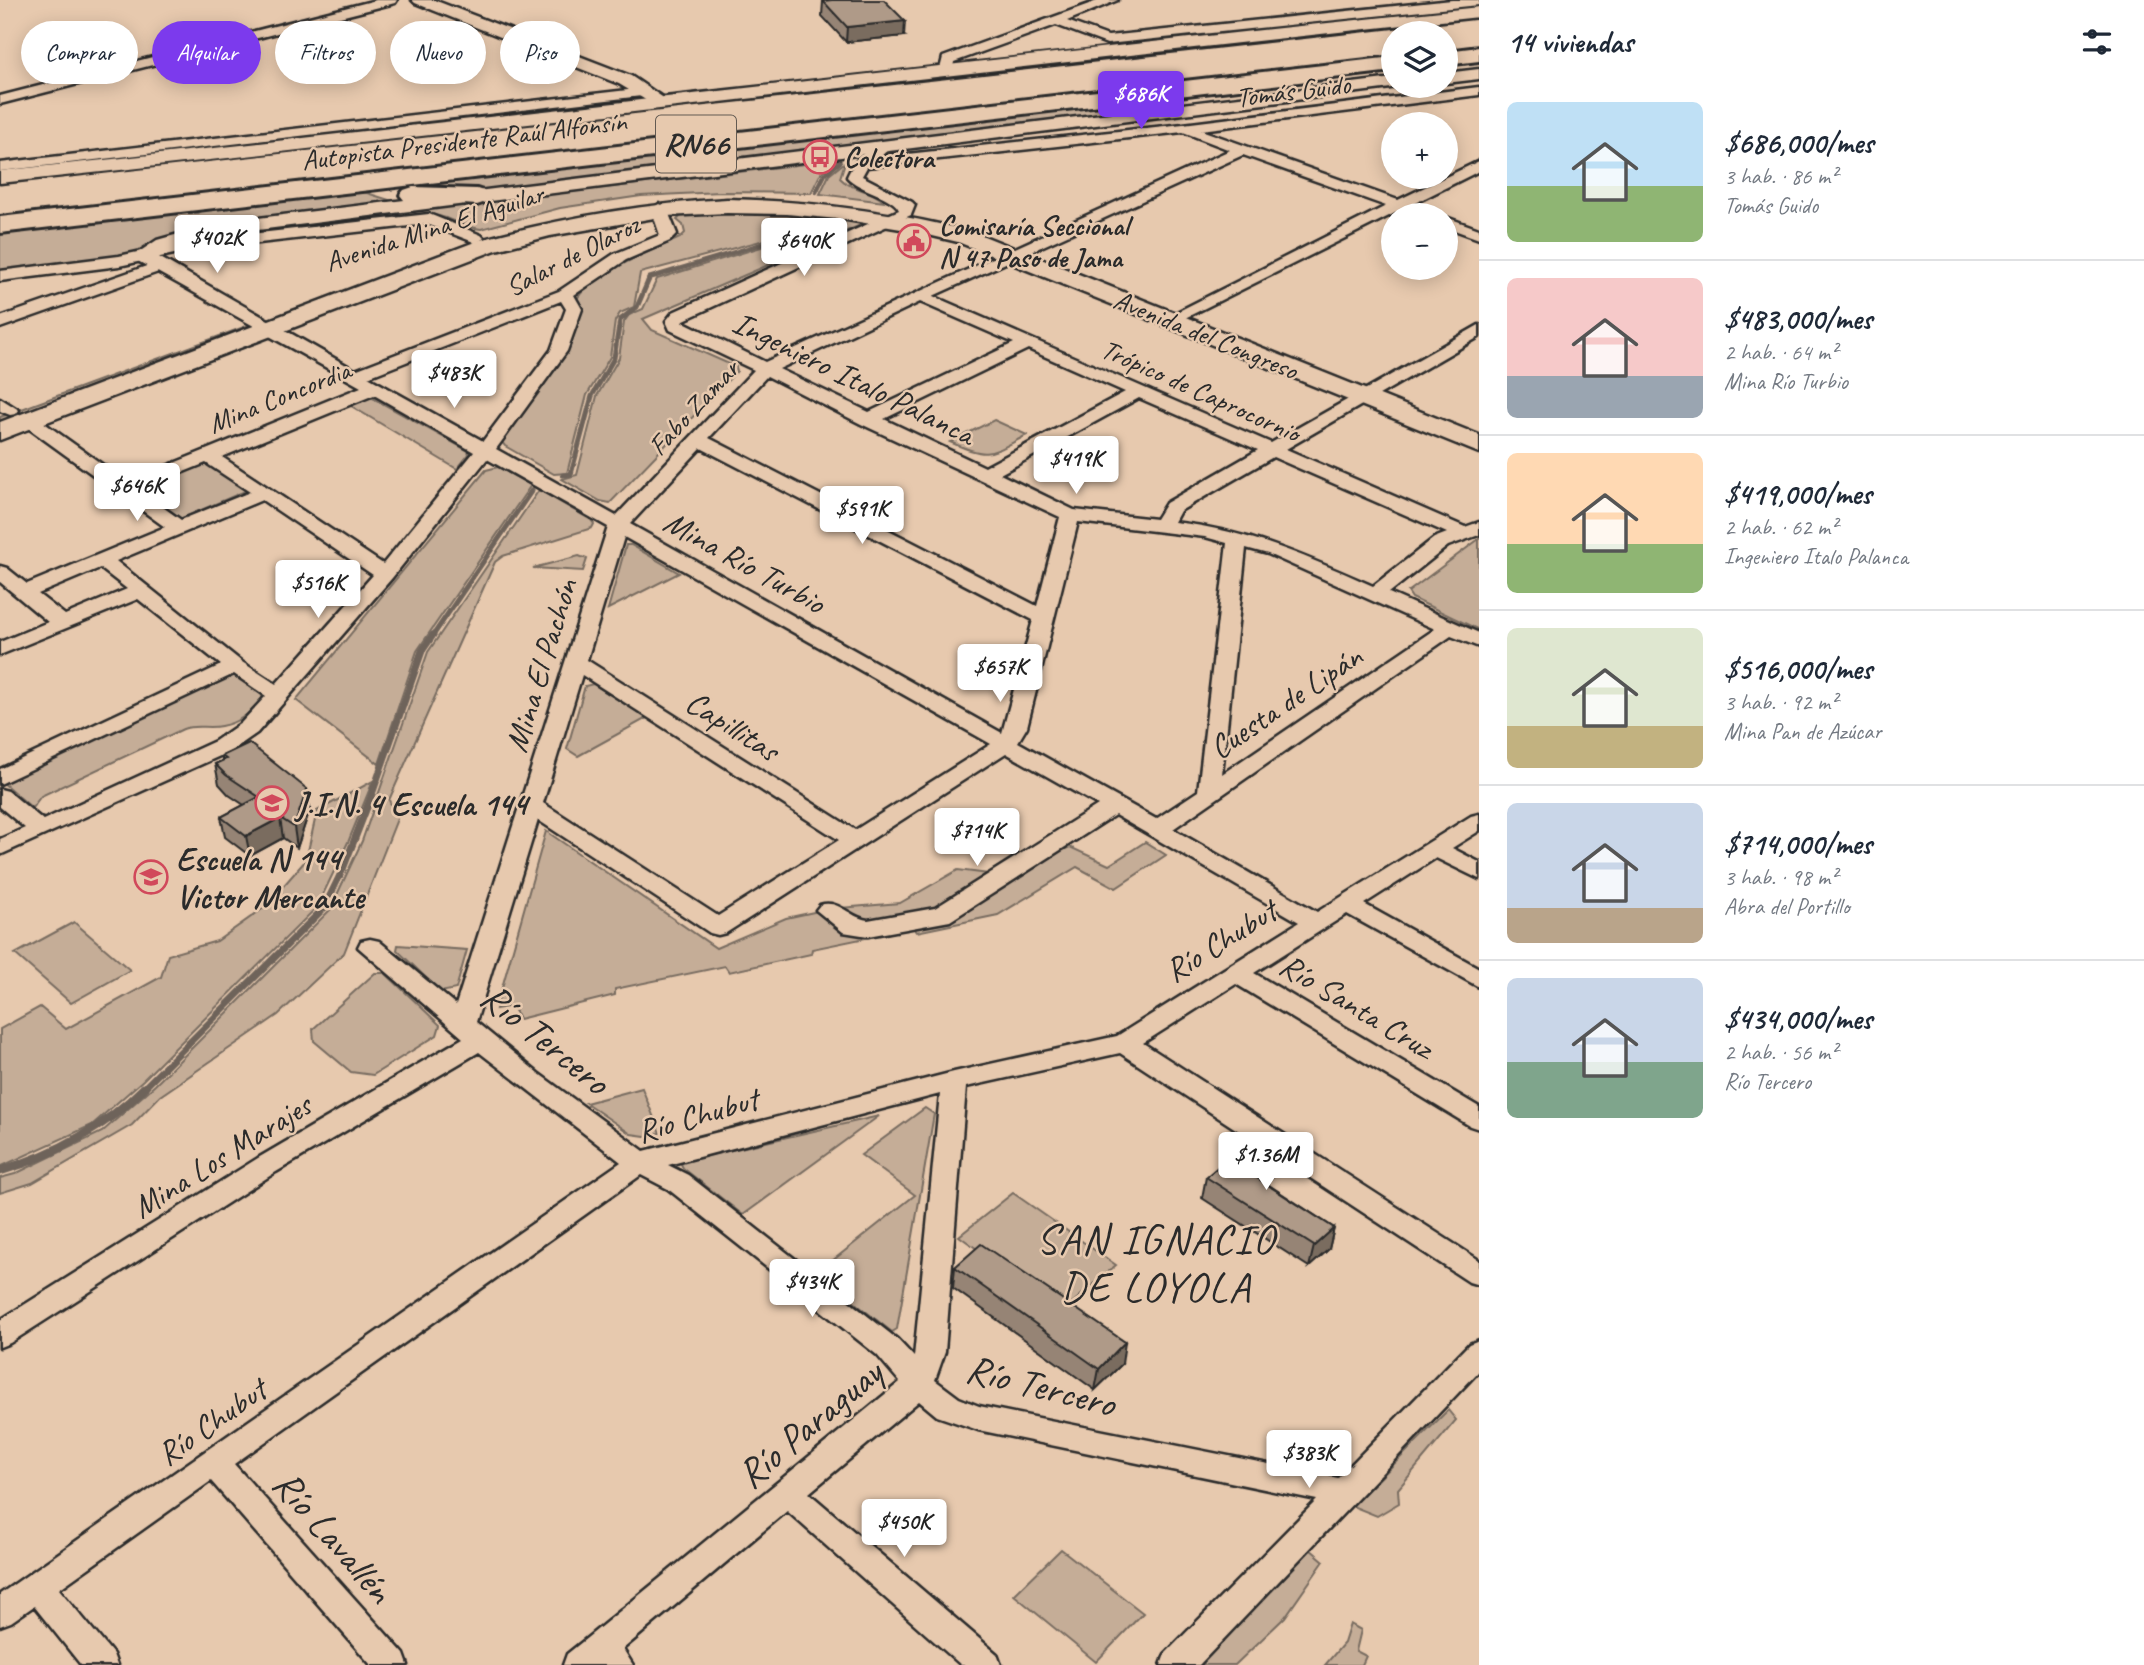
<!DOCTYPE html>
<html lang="es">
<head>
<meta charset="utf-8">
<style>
	:root { --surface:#fff; --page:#f2f2f3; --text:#1f2937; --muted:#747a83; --line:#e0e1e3; --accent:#7c3aed }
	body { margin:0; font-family:Caveat,sans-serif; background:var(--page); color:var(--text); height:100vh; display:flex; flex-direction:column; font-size:26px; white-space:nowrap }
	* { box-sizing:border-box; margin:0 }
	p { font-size:23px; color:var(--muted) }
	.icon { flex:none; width:38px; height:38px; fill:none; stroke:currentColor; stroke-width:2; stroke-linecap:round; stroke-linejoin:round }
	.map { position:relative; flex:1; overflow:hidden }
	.details { display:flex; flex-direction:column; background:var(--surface); width:665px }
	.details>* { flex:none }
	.guide { position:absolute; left:21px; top:21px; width:665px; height:63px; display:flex; gap:14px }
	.fabs { position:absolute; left:1381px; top:21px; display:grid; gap:14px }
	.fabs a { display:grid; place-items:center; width:77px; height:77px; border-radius:50%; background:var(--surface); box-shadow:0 4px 18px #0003; font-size:35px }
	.price { position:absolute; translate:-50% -60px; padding:0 16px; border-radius:7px; background:#fff; color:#222; font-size:23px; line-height:46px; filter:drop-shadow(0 2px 4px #0008) }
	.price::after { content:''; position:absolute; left:50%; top:42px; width:21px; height:16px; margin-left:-10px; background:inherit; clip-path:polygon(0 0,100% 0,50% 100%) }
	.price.on { background:var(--accent); color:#fff }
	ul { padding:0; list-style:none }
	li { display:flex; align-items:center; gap:21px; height:175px; padding:0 28px }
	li+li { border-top:2px solid var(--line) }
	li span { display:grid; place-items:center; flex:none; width:196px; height:140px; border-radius:10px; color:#555 }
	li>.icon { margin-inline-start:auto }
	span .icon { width:84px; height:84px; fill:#fffc; stroke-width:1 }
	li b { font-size:30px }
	h2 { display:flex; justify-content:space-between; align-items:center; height:84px; padding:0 28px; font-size:30px }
	.chip { padding:0 24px; border-radius:32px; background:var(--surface); box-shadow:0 4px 18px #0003; font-size:24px; line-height:63px }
	.chip.on { background:var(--accent); color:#fff }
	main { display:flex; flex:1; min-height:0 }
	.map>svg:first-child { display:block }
</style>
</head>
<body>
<main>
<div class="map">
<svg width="1479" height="1665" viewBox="0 0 1479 1665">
	<rect width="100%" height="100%" fill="#e7c9ae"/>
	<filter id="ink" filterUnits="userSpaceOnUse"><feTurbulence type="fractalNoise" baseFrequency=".0143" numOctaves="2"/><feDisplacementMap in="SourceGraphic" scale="14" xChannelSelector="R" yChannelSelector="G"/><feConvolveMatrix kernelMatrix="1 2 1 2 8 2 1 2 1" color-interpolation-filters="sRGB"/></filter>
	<g filter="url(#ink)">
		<g fill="#c5ad97" stroke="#786c61" stroke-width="2">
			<path d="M1116,98L1125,110L866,145L478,191L420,190L411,187V183Z"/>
			<path d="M839,160L821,173L811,193L720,192L641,196L560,208L481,229C457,227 447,213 420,214L181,241L198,236Z"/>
			<path d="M845,162L840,178C852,191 872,189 884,202L820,194L829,175Z"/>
			<path d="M331,193H367L392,201L208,223L130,254L0,271V233L185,212L197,214L206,208Z"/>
			<path d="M766,213L807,216L806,224L791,233L640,273L634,307L620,313L615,321L610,357L587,395L567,473L554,474L505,446L500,440L570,345L580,309L576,301C588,275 653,250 680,238L685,233L683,225L677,220L682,215Z"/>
			<path d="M816,217L860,221L863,224L643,319L652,330L736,367L737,371L610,503L600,501L562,479L577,475L597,396L619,358L624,322L629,315L643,309L657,279L797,236L814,226Z"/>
			<path d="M249,325L253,327L0,424V417Z"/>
			<path d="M367,395L468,451L469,454L457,469L346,403Z"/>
			<path d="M994,420L1027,435C990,454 990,460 950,442Z"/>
			<path d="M207,458L250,489L180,519L136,487Z"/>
			<path d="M498,467L531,485L417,651L379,764L296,700L486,470Z"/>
			<path d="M539,490L591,520L594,524L592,528L503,556L495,562L389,800L397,819L344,953L278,1015L160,1096L132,1125L32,1183L0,1193V1178L15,1174L102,1132L155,1085L330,910L362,841L428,652Z"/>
			<path d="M1479,539V630L1412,598L1408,592Z"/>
			<path d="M626,545H631L679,573L608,609Z"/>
			<path d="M579,556L587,559L583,571L533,568Z"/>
			<path d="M233,673L262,695V699C252,712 238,723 221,726C208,729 196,724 183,729L41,796L32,808L1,781Z"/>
			<path d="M593,684L647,718L578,756L567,749L585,686Z"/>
			<path d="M373,781L349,840L317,907L143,1080L92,1125L0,1167V1029L40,1007L66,1029L161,977L168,955L217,941L265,907L306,860L317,811Z"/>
			<path d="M546,831L716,948L786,918L828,909L900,903L958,870L1004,876L1070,847L1109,865L1145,842L1166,855L1116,888L1077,867L998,915L917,932L914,928L812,949L811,954L729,972L725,966L615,989V995L519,1019L513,1006L496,1009Z"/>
			<path d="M74,922L130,970L71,1003L15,954Z"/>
			<path d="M398,945L467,950L456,989L441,992L397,950Z"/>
			<path d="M375,973H385L440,1025L437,1035L373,1075L351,1072L314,1041L313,1029Z"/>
			<path d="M642,1088L660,1133L645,1136L631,1134L586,1103Z"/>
			<path d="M925,1108L934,1114L897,1329L892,1332L817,1273L915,1195L861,1155Z"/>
			<path d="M879,1116L743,1215L683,1168L681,1164L684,1161Z"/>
			<path d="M1013,1193L1116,1265L1063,1311L959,1236Z"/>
			<path d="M1448,1410L1456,1420L1398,1489L1399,1503L1377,1516L1352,1506Z"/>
			<path d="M1061,1549L1143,1613L1096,1662L1014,1595Z"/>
			<path d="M1310,1549L1324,1561L1285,1617L1235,1665H1194Z"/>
			<path d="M1350,1624L1361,1630L1356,1651L1366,1656L1362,1665H1325L1344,1643Z"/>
		</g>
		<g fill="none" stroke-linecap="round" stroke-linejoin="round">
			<g stroke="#6e635a" stroke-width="4.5">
				<path d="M816,192L825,174L840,162"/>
				<path d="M648,281L649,278L798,233L808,225L811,218"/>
			</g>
			<g stroke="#6e635a" stroke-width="5">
				<path d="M563,475L571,474L592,396L614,358L620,320L637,307L649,279"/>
				<path d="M432,637L532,490"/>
			</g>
			<path stroke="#6e635a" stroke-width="7" d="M142,1090L324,908L343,869L371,797L422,651L433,635"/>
			<path stroke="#6e635a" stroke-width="9" d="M0,1171C54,1155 104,1128 144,1088"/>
			<defs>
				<g id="minor">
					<path d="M376,0H397L395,3L0,104V96Z"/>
					<path d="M1100,0H1118L1067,21L1108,36L1452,0H1479V5L1107,44L1056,25L954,62L952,72H942L940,69L943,57Z"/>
					<path d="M1479,87V95L1201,130L1398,200L1479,161V171L1411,205L1431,212L1433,215H1412L1399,211L1177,322L1171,324L1163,319L1386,206L1243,155L933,296L1271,443L1479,325V337L1286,449L1465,527L1479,522V535L1448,546L1389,593L1479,633V647L1451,636L1173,829L1317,912L1471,816L1479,814V831L1452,848L1479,862V879L1436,858L1364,904L1479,968V987L1347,914L1254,973L1479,1107V1129L1470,1126L1236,984L1143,1043L1479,1260V1285L1469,1282L1120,1053L966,1087L945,1352L935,1380L959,1398L979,1406L1338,1478L1469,1344L1479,1340V1371L1199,1665H1161L1165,1654L1317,1500L978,1430L937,1416L919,1401L809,1493L997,1654L1001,1665H961L787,1511L623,1649L633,1665H563L567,1654L587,1638L900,1382L877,1355L668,1189L641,1175L234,1464L404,1654L408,1665H371L211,1481L59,1589L113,1654L117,1665H81L34,1606L11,1622L0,1626V1594L621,1162L479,1052L276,1172L10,1343L0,1347V1320L258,1158L463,1038L358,947L361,941L370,939L379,941L456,1005L608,527L487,459L392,578L257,733L231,751L0,855V839L25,828L0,807V789L8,791L43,820L215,741L241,723L266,696L234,674L0,784V769L221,665L138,599L0,655V642L48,622L0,582V566L7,568L27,584L165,527L24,425L21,421L24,417H36L127,482L361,387L264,333L262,329L264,325H276L355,370L559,291L614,254L660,235L651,209L659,204L667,209L677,234L670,241L626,260L574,295L582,309L567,351L496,449L616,516L754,370L670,330L666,321L673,312L899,210C894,196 859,191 847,177C853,162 872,141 889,144L891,147L880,157L1183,124ZM1183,132L1230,150L765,362L682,321L911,215L915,205L912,202L862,176L867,167ZM561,301L566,309L551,350L483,441L368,377ZM920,302L1014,343L869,412L779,369ZM1028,349L1125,392L985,467L884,419ZM767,376L861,424L1060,517L1037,606L709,438ZM374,395L474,452L383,564L222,457ZM1139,398L1258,450L1166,503L1156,519L1074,510L1000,474ZM701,448L1033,620L1002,733L630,524ZM1273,457L1447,533L1434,538L1373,586C1307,557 1247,530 1174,522L1180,511ZM206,463L250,492L181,520L139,490ZM262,500L373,575L276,684L242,662L116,561ZM1078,522L1205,537L1227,543L1198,791L1156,819L1018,742L1027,727ZM624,537L991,744L855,830L587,660ZM1246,548L1268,554L1435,629L1222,774ZM100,568L127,589L65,615L38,594ZM582,675L839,840L718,916L543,803ZM1006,753L1098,805L935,908L868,920C850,918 839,899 820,905L816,910L843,932L868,936L950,921L1115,815L1299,922L1117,1036L954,1072L644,1151L538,1073L476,1022L538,820L710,933L718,935L726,933ZM940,1094L914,1357L897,1339L688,1175L668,1165Z"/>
					<path d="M645,88L650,89V95L0,171V163Z"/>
					<path d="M429,214L481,235L484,238L476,243L471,241L427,224L188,251L119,266L0,281V271L119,256L188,241Z"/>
					<path d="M1446,217L1479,229V239L1446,227Z"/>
					<path d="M161,261L169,266L167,269L0,328V317Z"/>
					<path d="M0,398L19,410L16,414L10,415L0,411Z"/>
				</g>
				<g id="tertiary">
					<path d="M412,0H434L631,76L668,101L666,105H654L619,84L415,3Z"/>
					<path d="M1479,69V79L1446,83V73Z"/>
					<path d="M1393,78V86L1399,87L219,235L171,248L157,256L277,325L280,329L277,333L270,335L136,260L133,256L157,240L218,223Z"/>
				</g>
				<path id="secondary" d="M1479,7V17C986,69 493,130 0,183V171C493,119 986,58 1479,7Z"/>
				<path id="primary" d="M727,199C813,201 890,211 974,232L1479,435V453L958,242L907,230L847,220L787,214L727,213L666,216L550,236L496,250L0,440V422L480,240C562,218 642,204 727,199Z"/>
				<g id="motorway">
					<path d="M1479,47V61L1446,65V51Z"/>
					<path d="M1393,57V71L0,233V217Z"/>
					<path d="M413,187L477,189L486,192L490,197L486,202L477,205L404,200L400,195L404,190Z"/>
				</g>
			</defs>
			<use href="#minor" stroke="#2b2b2b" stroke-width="5"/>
			<use href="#tertiary" stroke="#2b2b2b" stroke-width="5"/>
			<use href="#secondary" stroke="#2b2b2b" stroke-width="5"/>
			<use href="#primary" stroke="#2b2b2b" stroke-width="5"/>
			<use href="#motorway" stroke="#2b2b2b" stroke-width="6"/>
			<use href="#minor" fill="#e7c9ae" fill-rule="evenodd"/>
			<use href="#tertiary" fill="#e7c9ae" fill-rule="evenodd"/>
			<use href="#secondary" fill="#e7c9ae" fill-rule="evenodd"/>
			<use href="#primary" fill="#e7c9ae" fill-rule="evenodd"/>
			<use href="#motorway" fill="#e7c9ae" fill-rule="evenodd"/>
		</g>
		<g fill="#968475" stroke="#2b2b2b" stroke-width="2">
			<path d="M823,1L904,36L846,42L822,16Z"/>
			<path d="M222,756L307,789L310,809L297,848L283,838L250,856L225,837L221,817L244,805L229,795L219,784L215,764L222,761Z"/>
			<path d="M1274,1176L1266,1183L1334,1228L1329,1249L1309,1267L1202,1198L1206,1177Z"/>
			<path d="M955,1267L1122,1364L1095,1390L953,1288Z"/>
		</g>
		<g fill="#7a6c5f" stroke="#2b2b2b" stroke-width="2">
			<path d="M905,21L904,36L846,42L847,27Z"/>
			<path d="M307,789L310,809L297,848L294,827Z"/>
			<path d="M280,818L283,838L250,856L246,836Z"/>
			<path d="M1278,1155L1274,1176L1250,1197L1254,1176Z"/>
			<path d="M1334,1228L1329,1249L1309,1267L1314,1246Z"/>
			<path d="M1125,1342L1122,1364L1095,1390L1099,1369Z"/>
		</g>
		<g fill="#af9a88" stroke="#2b2b2b" stroke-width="2">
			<path d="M832,0H884L905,21L847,27L823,1Z"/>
			<path d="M249,743L307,789L294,827L280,818L246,836L221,817L259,797L226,775L215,764L226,759L222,756Z"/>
			<path d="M1252,1138L1278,1155L1254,1176L1334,1228L1314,1246L1206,1177Z"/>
			<path d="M981,1244L1125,1342L1099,1369L955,1267Z"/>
		</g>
	</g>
	<defs>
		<symbol id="bus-ring" viewBox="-11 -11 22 22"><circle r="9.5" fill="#e7c9ae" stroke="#d1495b" stroke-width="1.5"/><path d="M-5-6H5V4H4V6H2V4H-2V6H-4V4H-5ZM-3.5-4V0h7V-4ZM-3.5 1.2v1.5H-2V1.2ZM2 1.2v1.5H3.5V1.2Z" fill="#d1495b"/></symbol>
		<symbol id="civic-ring" viewBox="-11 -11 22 22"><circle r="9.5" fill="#e7c9ae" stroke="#d1495b" stroke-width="1.5"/><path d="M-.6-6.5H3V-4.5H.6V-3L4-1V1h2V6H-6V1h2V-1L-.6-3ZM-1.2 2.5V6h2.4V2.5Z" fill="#d1495b"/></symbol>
		<symbol id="school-ring" viewBox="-11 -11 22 22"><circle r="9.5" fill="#e7c9ae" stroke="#d1495b" stroke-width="1.5"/><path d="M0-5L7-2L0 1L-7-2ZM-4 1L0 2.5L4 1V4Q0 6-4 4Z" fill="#d1495b"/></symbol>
	</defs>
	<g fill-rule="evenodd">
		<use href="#bus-ring" x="801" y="138" width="38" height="38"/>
		<use href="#civic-ring" x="895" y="222" width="38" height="38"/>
		<use href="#school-ring" x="253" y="784" width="38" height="38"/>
		<use href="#school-ring" x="132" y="858" width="38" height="38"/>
	</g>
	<g text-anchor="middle" stroke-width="5" stroke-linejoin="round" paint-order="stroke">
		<g font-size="28" fill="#2b2b2b" stroke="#e7c9ae">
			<text transform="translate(1293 90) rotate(-7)" y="10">Tomás Guido</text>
			<text transform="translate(464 140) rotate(-7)" y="10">Autopista Presidente Raúl Alfonsín</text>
			<text transform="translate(434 227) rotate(-18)" y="10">Avenida Mina El Aguilar</text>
			<text transform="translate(572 255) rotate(-27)" y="10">Salar de Olaroz</text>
			<text transform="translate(1206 334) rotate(22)" y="10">Avenida del Congreso</text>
			<text transform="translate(1201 390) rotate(24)" y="10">Trópico de Caprocornio</text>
			<text transform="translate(279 396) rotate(-22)" y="10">Mina Concordia</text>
			<text transform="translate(693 407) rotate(-47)" y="10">Fabo Zamar</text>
		</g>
		<g font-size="28" font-weight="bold" fill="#2b2b2b" stroke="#e7c9ae" text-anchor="start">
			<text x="844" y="167">Colectora</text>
			<text x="939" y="235">Comisaría Seccional<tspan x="939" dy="32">N 47 Paso de Jama</tspan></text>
		</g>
		<rect fill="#e7c9ae" stroke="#635a52" stroke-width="2" x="656" y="115.5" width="80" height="57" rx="5"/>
		<g font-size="32" font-weight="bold" fill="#2b2b2b">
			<text x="696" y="155">RN66</text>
		</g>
		<g font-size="33" fill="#2b2b2b" stroke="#e7c9ae">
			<text transform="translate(854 377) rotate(26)" y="12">Ingeniero Italo Palanca</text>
			<text transform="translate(745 561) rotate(29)" y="12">Mina Río Turbio</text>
			<text transform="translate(540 665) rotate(-73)" y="12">Mina El Pachón</text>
			<text transform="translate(1285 701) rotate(-34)" y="12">Cuesta de Lipán</text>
			<text transform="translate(733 725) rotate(32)" y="12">Capillitas</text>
			<text transform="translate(1220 940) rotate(-32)" y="12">Río Chubut</text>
			<text transform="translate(1357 1005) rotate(31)" y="12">Río Santa Cruz</text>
			<text transform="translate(697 1114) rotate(-16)" y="12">Río Chubut</text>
			<text transform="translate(221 1155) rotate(-32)" y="12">Mina Los Marajes</text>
			<text transform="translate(211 1421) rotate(-35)" y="12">Río Chubut</text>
		</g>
		<g font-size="33" font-weight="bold" fill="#2b2b2b" stroke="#e7c9ae" text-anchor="start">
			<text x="296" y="815">J.I.N. 4 Escuela 144</text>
			<text x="176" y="870">Escuela N 144<tspan x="176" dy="38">Victor Mercante</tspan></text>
		</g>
		<g font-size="40" fill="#2b2b2b" stroke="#e7c9ae">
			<text transform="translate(546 1038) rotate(39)" y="14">Río Tercero</text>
			<text transform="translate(1041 1385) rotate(14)" y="14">Río Tercero</text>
			<text transform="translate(809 1423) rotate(-40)" y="14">Río Paraguay</text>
			<text transform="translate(334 1536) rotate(49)" y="14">Río Lavallén</text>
		</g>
		<g font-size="42" letter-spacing="2" fill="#2b2b2b" stroke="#e7c9ae">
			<text x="1156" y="1253">SAN IGNACIO<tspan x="1156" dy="48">DE LOYOLA</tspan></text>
		</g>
	</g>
</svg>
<div class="fabs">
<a><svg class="icon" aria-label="layers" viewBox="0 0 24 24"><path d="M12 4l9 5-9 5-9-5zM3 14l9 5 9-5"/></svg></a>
<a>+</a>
<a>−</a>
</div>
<b class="price on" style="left:1141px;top:131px">$686K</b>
<b class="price" style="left:217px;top:275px">$402K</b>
<b class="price" style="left:804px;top:278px">$640K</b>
<b class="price" style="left:454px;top:410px">$483K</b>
<b class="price" style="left:1076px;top:496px">$419K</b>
<b class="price" style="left:137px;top:523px">$646K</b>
<b class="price" style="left:862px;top:546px">$591K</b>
<b class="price" style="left:318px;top:620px">$516K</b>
<b class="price" style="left:1000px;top:704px">$657K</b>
<b class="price" style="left:977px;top:868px">$714K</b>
<b class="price" style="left:1266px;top:1192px">$1.36M</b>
<b class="price" style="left:812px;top:1319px">$434K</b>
<b class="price" style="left:1309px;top:1490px">$383K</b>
<b class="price" style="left:904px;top:1559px">$450K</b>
<div class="guide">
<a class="chip">Comprar</a>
<a class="chip on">Alquilar</a>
<a class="chip">Filtros</a>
<a class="chip">Nuevo</a>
<a class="chip">Piso</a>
</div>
</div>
<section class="details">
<h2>14 viviendas<svg class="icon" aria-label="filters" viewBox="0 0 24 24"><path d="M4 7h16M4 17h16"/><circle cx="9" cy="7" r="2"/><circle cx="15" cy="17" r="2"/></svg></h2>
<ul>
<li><span style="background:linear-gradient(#bfe0f5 60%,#8fb573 0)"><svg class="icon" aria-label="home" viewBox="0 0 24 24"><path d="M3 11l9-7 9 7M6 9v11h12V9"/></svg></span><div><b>$686,000/mes</b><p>3 hab. · 86 m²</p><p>Tomás Guido</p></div></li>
<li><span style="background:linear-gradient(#f6c9c9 70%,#9aa5b1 0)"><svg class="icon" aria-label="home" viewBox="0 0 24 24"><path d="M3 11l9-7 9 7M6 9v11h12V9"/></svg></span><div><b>$483,000/mes</b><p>2 hab. · 64 m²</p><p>Mina Río Turbio</p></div></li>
<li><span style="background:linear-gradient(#ffd9b3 65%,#8fb573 0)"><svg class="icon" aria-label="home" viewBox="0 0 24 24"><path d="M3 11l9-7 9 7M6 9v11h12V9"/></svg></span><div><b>$419,000/mes</b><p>2 hab. · 62 m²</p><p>Ingeniero Italo Palanca</p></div></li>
<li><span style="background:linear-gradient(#dfe7d0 70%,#c2b280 0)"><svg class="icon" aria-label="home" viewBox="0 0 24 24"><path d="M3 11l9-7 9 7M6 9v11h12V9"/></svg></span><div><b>$516,000/mes</b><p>3 hab. · 92 m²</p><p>Mina Pan de Azúcar</p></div></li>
<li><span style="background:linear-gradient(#c9d6e8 75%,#b9a48a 0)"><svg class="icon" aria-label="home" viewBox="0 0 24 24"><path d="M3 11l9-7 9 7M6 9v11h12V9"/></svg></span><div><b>$714,000/mes</b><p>3 hab. · 98 m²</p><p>Abra del Portillo</p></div></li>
<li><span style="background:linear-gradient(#c9d6e8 60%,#7fa58c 0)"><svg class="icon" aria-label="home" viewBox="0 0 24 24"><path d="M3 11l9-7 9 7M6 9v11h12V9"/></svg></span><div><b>$434,000/mes</b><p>2 hab. · 56 m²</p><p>Río Tercero</p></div></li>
</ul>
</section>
</main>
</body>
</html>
